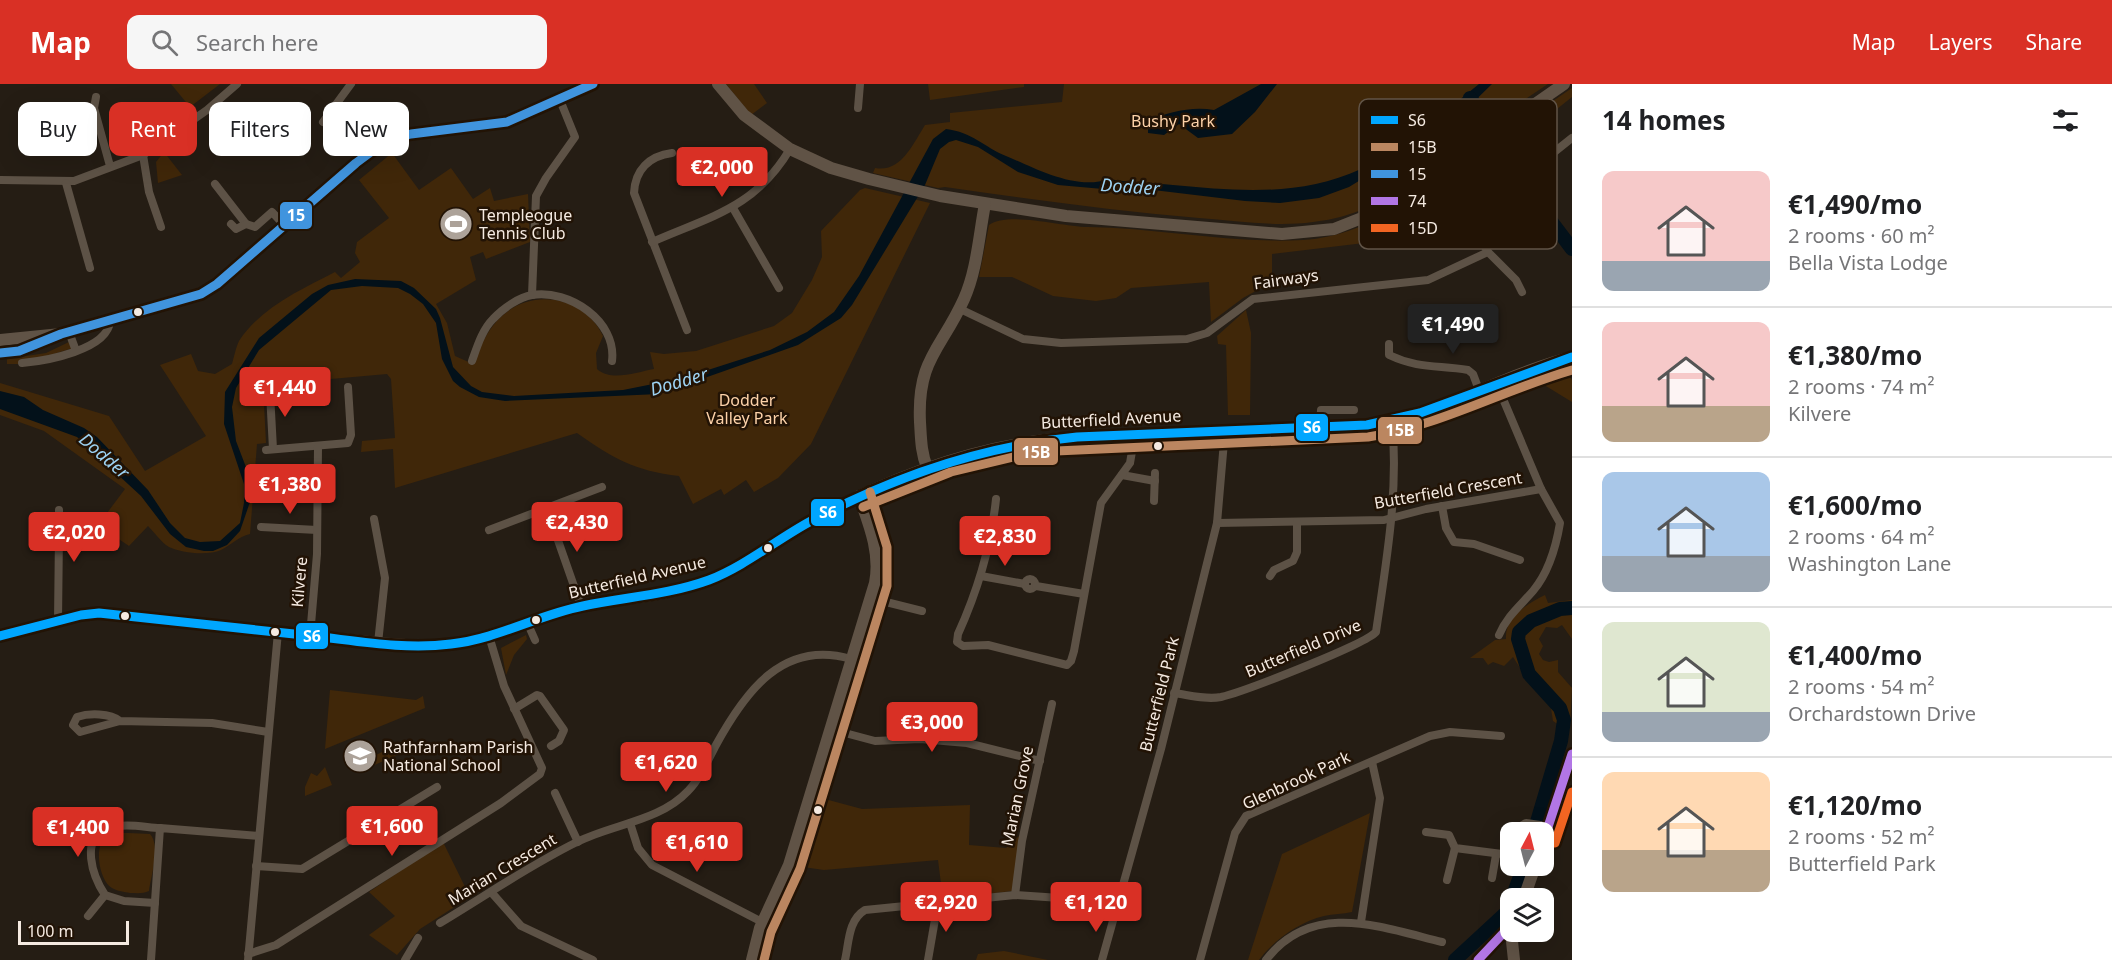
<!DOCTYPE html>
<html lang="en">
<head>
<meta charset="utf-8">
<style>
	:root { --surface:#fff; --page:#f6f6f6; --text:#202124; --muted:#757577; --line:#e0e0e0; --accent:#d93025 }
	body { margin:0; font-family:"Noto Sans",sans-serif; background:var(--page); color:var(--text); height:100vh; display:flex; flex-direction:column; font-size:22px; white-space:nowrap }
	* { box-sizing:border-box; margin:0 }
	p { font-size:20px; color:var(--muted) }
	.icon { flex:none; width:33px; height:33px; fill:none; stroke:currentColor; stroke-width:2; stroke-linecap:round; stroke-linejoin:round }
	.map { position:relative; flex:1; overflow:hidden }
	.sheet { display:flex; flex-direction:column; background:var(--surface); width:540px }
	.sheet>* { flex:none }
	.hud { position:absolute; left:18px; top:18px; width:570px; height:54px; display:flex; gap:12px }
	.needle { width:39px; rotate:7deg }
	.tools { position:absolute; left:1500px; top:738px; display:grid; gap:12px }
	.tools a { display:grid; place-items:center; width:54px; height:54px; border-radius:12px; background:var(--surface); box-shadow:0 6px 24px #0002; font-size:30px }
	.scale { position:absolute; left:18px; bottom:15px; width:111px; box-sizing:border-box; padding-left:6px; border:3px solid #f5eae1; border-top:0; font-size:16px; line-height:21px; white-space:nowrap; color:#f5eae1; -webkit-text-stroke:4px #221305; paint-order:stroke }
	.price { position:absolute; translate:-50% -51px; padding:0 14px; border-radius:6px; background:var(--accent); color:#fff; font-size:20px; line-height:39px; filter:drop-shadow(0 2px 3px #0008) }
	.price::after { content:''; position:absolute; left:50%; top:36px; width:18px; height:14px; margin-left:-9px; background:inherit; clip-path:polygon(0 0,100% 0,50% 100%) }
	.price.selected { background:#222; color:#fff }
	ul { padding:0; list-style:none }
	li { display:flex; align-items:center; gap:18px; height:150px; padding:0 30px }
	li+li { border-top:2px solid var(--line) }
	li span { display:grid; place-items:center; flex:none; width:168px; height:120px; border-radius:12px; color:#555 }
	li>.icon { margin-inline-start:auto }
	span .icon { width:72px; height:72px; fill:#fffc; stroke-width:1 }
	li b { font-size:26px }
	h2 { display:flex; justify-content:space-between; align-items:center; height:72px; padding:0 30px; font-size:26px }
	.pill { padding:0 21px; border-radius:12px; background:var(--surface); box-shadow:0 6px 24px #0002; font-size:21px; line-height:54px }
	.pill.selected { background:var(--accent); color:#fff }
	header { display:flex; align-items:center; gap:36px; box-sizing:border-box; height:84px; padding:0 30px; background:var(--accent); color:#fff }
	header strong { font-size:28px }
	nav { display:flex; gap:33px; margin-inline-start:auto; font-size:21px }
	.search { width:420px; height:54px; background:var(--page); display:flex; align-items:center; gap:15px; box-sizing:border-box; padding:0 21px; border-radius:12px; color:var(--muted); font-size:22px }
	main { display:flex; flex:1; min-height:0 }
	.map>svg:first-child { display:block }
</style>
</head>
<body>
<header>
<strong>Map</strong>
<div class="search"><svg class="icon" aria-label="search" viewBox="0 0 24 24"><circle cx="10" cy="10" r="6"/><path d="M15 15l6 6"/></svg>Search here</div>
<nav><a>Map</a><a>Layers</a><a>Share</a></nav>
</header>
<main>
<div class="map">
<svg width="1572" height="876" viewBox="0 0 1572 876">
	<rect width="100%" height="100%" fill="#251d14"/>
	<g fill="#402709" fill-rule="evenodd">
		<path d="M171,0H220L190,23Z"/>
		<path d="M726,0H754L767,19L751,31Z"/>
		<path d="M928,0H1024V3L930,16Z"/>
		<path d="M1064,0H1548L1391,105C1374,126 1339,135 1313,138C1275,143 1237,137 1199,134C1114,127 1030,115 945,103L938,104L873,89L875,84C901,89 913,60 925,41L950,38V29L1062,18Z"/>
		<path d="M1572,4V13L1522,53L1518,49L1515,51L1525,90L1516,87L1509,62L1503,51Z"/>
		<path d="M164,68L182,91L158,99L156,78Z"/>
		<path d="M392,69L419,106L451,84L473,115L490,104L494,117L528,110L530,158L486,175L483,168L470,173L476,196L436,220L447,239L455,272L473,280C480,263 488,244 502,232C533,203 585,213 603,252L596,269L597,285C611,298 637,288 654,285L650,268L664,270L696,267L774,242L792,229L812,196L822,173L821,147L860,106L865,104L930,119L811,360L778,394L754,408L746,396L724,411L721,405L693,420L679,392C635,387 612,374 577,349L395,404L393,365L361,368L362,357L395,354L391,295L387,290L263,301L266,359L257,360L250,450C238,453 231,461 221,466C208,472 181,469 169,463C162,459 154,448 148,442L129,462L98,441L125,405L44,347L0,331V299L109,332L145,387L206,352L160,281L191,270L198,287L215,290L232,280C234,273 236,263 239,257C260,224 302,205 335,188L341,194L360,178L355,169L357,158L389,134L359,96Z"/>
		<path d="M1402,123L1406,154L1272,170V198L1243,214L1211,238L1209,198L1131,204L1116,214L1096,217L1053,212L1012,193H979L989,141C1009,127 1062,143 1088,143C1159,144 1232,160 1303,156C1339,154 1371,139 1402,123Z"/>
		<path d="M1246,226L1251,249L1250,331H1228L1226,261L1218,260L1217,252Z"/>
		<path d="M69,258L73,264L21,280H7V275L46,269Z"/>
		<path d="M1563,282L1572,296V318L1541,299L1537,291Z"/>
		<path d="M1545,511L1548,519L1572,516V555L1562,541L1557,544L1546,543L1539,555L1543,562L1539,570L1543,576L1549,578L1558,576V588L1572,604L1570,642L1567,643L1568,636L1563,630L1562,643L1553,637L1550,618L1529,598L1513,573L1504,582L1493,578L1488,581L1483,574H1470L1495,556L1506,555C1504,534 1528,519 1545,511ZM1550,526L1551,531L1537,534L1524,546L1523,561L1529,577L1523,583L1515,562V546L1528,532Z"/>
		<path d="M526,551L527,555L514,571L506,591L501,564Z"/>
		<path d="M330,606L416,616L423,612L425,624L325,665Z"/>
		<path d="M404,657L408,666L359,688L356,681Z"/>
		<path d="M325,683L332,701L305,712V703L311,689L317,692Z"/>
		<path d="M810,711L862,725L970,721L969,761L1006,764L1020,751L1012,807L943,815L938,776L824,786L789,781Z"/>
		<path d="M1370,729L1352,828C1343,830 1333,830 1324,832C1299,838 1274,856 1259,876H1248L1282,770Z"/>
		<path d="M128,749L150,750C161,762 151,792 149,807C143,810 137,809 130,809C125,808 117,807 112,804C99,797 92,757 109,751C115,749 123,749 128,749Z"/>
		<path d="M443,758L470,813L420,845L397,871L369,851L395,832L369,808Z"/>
		<path d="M1004,867L1048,876H976L978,870Z"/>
	</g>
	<g fill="#03111a">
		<path d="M1261,0H1277L1255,28L1232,50L1198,54L1179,40L1164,51L1148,49V37C1168,28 1192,22 1214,26Z"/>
		<path d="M1479,0H1492L1454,37L1429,54L1349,103L1319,114L1280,119L1245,117L1120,102L1103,105L1058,101L1018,88L978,63L956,56L949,58L940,65L925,101L852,221L841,234L798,261L659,310L505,317L479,313L460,303L453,297L442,275L436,239L423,220L410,210L398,204L362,202L331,206L259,266L236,304L232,323L236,357L249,391L251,415L240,447L227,461L213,467H204L186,463L170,450L141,412L77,353L0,325V307L24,313L43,326L84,344L97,353L148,406L170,439L185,454L200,458L220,457L240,439L244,419V400L224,340L225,308L259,254L312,210L328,201L355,195L401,197L414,204L436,225L440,234L453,283L471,302L482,308L514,312L623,306L683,294L770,266L807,248L834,228L859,192L933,55L946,45C972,48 984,63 1006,72C1035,84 1076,107 1109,95C1130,99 1151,99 1173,101C1237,107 1300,113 1361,85C1406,65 1441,30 1479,0Z"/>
	</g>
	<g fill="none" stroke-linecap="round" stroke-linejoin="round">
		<g stroke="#03111a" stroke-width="14">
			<path d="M1470,14L1504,56L1514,88L1572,165"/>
			<path d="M1534,748L1561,657L1564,636L1560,624L1529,590L1518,555L1519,548L1531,537L1560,525L1572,524"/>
			<path d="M1512,814L1524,782"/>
			<path d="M1455,876L1507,828L1510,819"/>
		</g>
		<g stroke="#5d5246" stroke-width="8">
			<path d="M96,13L94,24L110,82"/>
			<path d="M858,24L860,0"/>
			<path d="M323,38L351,0"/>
			<path d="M672,69C649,72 635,86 634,109L687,246"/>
			<path d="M143,71L149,108L161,143"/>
			<path d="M1528,89L1572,54"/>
			<path d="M0,96L74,97L143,71L207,26L237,0"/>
			<path d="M66,99L90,184"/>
			<path d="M215,100L246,140L255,143L272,128L285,142"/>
			<path d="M1448,103L1488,168L1516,196L1522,208"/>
			<path d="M733,124L779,204"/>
			<path d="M231,140L236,145L246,140"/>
			<path d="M652,158C711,132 755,124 790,65"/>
			<path d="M532,211L536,112L546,94L575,53L560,16"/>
			<path d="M958,224L1023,255L1061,259L1187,255L1207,249L1253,215L1428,196L1488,168"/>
			<path d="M69,248L76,267"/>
			<path d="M1389,260V271C1419,285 1437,281 1468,286L1473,290L1479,306"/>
			<path d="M472,277C477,263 482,246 493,235C502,225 519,213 532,211C569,205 617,237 612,277"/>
			<path d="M22,279C45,277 108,266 110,237"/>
			<path d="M1498,303L1541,405L1560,439C1556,463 1549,488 1533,507C1520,522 1507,532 1499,551"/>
			<path d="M270,309L273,365"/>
			<path d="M1320,343L1321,326H1354"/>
			<path d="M266,366L348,359L351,351L348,303"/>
			<path d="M1122,391L1155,397"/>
			<path d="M996,415C991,463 978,506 958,550L957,558L963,562L988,561L1067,581L1071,577L1074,567L1101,419L1130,379L1135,350"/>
			<path d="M1154,417L1155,389"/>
			<path d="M1442,422L1446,444L1454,458L1474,460L1520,476"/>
			<path d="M547,425L581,522"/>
			<path d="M59,426V449"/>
			<path d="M374,435L385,494L378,559"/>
			<path d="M1217,439L1384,436L1426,425L1541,405"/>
			<path d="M261,443L317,446"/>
			<path d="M489,446L602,403"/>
			<path d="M981,492L1025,500"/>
			<path d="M1270,492L1274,486L1293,477L1297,468V438"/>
			<circle cx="1030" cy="500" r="5"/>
			<path d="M1036,502L1084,510"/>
			<path d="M870,514L922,527"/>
			<path d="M58,537L59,449L111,444"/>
			<path d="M527,538L535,556"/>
			<path d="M310,552L317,470L318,363"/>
			<path d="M1174,609C1189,611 1206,616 1221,613C1243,608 1364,561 1376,548C1386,479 1399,407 1392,338"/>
			<path d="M514,625L537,611L540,612L564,646L559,657L551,662"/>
			<path d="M120,637C110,629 89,629 77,633L73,641L80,648L120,637L212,639L268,648"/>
			<path d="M830,645L875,657L920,655L967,659L1040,677"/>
			<path d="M555,709L578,758"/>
			<path d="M70,734L95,754"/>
			<path d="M630,739L638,764L652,781L762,838"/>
			<path d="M1426,748L1449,751L1455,764L1510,771"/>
			<path d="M1519,748L1521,742L1526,739L1547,742"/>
			<path d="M256,782L302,785L437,703"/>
			<path d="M1492,794L1496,771"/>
			<path d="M1447,796L1455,764"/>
			<path d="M492,809L521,842L593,876"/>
			<path d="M1015,811L1022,757L1052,620"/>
			<path d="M155,819L124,817L105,811C93,793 79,754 108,744C124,739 143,743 160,744"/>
			<path d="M88,832L105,811"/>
			<path d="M1361,838L1380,714L1372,678"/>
			<path d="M440,839C485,812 530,781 577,758C613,740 660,737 688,707C700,695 708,676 716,661C745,608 783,555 851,575"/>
			<path d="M248,870L276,861L306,842L501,719L540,690L542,684L504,602L489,552"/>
			<path d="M151,876L160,744L259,752"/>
			<path d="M248,876L278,548"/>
			<path d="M405,876L418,854"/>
			<path d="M845,876C849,859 848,836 865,826L1015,811L1060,814L1115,828"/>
			<path d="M928,876L938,818"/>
			<path d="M1102,876L1161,665L1217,439L1225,346"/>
			<path d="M1200,876L1235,749L1246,732L1430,652L1450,648L1501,652"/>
			<path d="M1266,876C1312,816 1381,843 1442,858"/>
		</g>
		<g stroke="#605346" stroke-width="12">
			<path d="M718,0L744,31L790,65L831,84L869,95L940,112L1066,132L1282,150L1334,145L1382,126L1564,0"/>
			<path d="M0,256L61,250L201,210L217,200L356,79L387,56L411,50L507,38L593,0"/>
			<path d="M0,269L19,267L48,256"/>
			<path d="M927,383C921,369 921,354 920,338C917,275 941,266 964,215C977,186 979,151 985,120"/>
			<path d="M0,552L81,531L99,529L378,559C407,561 436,564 464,558C504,550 541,531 581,522C622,514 666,512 706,497C741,485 771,459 804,441C889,393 979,359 1077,353L1367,341C1439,332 1502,291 1572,273"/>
			<path d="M1544,755L1572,670"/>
			<path d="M1524,814L1535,782"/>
			<path d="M1511,848L1514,876"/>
			<path d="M752,876L760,844L789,781L875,499C881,469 869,440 859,412"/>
			<path d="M1478,876L1510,842"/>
		</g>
		<defs>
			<path id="bus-1" d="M0,552L81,531L99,529C170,537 242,544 313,552C358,557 405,566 451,560C497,555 538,531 583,522C625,513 668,511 709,496C745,482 776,456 811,437C895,392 981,362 1077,353L1367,341L1420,329L1572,273"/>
			<g id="bus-2">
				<path d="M863,423L951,388L1034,368L1368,353C1439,342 1503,306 1572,286"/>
				<path d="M764,876L771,848L800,785L887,502V463L870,408"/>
			</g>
			<path id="bus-3" d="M0,269L19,267L61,250L201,210L217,200L356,79L387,56L411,50L507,38L593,0"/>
			<g id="bus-4">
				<path d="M1544,755L1572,670"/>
				<path d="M1478,876L1510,842"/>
			</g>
			<path id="bus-5" d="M1555,759L1572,708"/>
		</defs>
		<use href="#bus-1" stroke="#221305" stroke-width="14"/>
		<use href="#bus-2" stroke="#221305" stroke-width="14"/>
		<use href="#bus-3" stroke="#221305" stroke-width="14"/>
		<use href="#bus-4" stroke="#221305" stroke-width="14"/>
		<use href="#bus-5" stroke="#221305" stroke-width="14"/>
		<use href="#bus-1" stroke="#00a6ff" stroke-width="9"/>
		<use href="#bus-2" stroke="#bb8660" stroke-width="9"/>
		<use href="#bus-3" stroke="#4094de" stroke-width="9"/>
		<use href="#bus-4" stroke="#b276e5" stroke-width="9"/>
		<use href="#bus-5" stroke="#f26522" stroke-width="9"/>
	</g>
	<defs>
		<symbol id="stadium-disc" viewBox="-11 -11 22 22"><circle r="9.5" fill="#aca299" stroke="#221305"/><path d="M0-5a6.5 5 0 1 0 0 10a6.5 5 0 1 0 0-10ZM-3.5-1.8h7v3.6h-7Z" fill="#fff"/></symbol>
		<symbol id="school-disc" viewBox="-11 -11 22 22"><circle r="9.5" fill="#aca299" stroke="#221305"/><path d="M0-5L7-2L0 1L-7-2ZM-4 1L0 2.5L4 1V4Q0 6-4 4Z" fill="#fff"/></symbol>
	</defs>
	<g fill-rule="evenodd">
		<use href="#stadium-disc" x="437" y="121" width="38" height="38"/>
		<use href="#school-disc" x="341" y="653" width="38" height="38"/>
	</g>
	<g fill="#f5eae1" stroke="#221305" stroke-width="2">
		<circle cx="138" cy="228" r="5"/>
		<circle cx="1158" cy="362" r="5"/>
		<circle cx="768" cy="464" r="5"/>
		<circle cx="125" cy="532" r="5"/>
		<circle cx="536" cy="536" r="5"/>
		<circle cx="275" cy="548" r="5"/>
		<circle cx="818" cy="726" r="5"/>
	</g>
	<g text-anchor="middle" stroke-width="5" stroke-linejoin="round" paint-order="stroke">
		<g font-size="16" fill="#fdd2a9" stroke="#221305">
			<text x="1173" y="43">Bushy Park</text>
			<text x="747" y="322">Dodder<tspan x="747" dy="18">Valley Park</tspan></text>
		</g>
		<g font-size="16" fill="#f5eae1" stroke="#221305" text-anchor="start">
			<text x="479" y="137">Templeogue<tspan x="479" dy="18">Tennis Club</tspan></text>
			<text x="383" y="669">Rathfarnham Parish<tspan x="383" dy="18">National School</tspan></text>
		</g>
		<g font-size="16" fill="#f5eae1" stroke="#221305">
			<text transform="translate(1286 195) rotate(-8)" y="6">Fairways</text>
			<text transform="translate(1111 335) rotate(-3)" y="6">Butterfield Avenue</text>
			<text transform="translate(1448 406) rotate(-10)" y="6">Butterfield Crescent</text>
			<text transform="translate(637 493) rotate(-13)" y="6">Butterfield Avenue</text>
			<text transform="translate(299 498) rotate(-85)" y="6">Kilvere</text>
			<text transform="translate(1303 564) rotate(-23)" y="6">Butterfield Drive</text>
			<text transform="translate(1159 610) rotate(-76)" y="6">Butterfield Park</text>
			<text transform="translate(1296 696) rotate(-25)" y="6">Glenbrook Park</text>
			<text transform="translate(1017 712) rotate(-78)" y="6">Marian Grove</text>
			<text transform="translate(502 785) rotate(-31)" y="6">Marian Crescent</text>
		</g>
		<g font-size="18" font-style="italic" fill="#9dd3f4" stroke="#221305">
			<text transform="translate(1130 103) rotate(4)" y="6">Dodder</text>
			<text transform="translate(679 298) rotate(-16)" y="6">Dodder</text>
			<text transform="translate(104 372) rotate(41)" y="6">Dodder</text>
		</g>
	</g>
	<rect x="1359" y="15" width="198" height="150" rx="9" fill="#221305" stroke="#615447" stroke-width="1.5"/>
	<rect x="1371" y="32" width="27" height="8" fill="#00a6ff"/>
	<rect x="1371" y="59" width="27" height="8" fill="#bb8660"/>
	<rect x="1371" y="86" width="27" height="8" fill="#4094de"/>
	<rect x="1371" y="113" width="27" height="8" fill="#b276e5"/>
	<rect x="1371" y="140" width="27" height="8" fill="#f26522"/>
	<g font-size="16" fill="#f5eae1">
		<text x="1408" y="42">S6</text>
		<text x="1408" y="69">15B</text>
		<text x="1408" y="96">15</text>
		<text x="1408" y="123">74</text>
		<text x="1408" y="150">15D</text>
	</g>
	<g stroke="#221305" stroke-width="2">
		<rect x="279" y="117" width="34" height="29" rx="6" fill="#4094de"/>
		<rect x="1295" y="329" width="34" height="29" rx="6" fill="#00a6ff"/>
		<rect x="1377" y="332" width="46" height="29" rx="6" fill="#bb8660"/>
		<rect x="1013" y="353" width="46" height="29" rx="6" fill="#bb8660"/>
		<rect x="810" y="414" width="35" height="29" rx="6" fill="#00a6ff"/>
		<rect x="295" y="538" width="34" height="28" rx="6" fill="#00a6ff"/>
	</g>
	<g font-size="16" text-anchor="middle" font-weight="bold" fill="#fff">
		<text x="296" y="137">15</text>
		<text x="1312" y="349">S6</text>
		<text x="1400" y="352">15B</text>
		<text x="1036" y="374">15B</text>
		<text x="828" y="434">S6</text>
		<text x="312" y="558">S6</text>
	</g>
</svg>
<div class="tools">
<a><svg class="needle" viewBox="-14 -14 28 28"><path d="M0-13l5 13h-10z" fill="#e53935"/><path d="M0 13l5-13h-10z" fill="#757577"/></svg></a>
<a><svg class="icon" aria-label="layers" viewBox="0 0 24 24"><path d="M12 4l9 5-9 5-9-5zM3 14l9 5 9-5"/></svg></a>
</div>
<div class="scale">100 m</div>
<b class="price" style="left:722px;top:114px">€2,000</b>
<b class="price selected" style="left:1453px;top:271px">€1,490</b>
<b class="price" style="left:285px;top:334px">€1,440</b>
<b class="price" style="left:290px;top:431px">€1,380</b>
<b class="price" style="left:577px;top:469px">€2,430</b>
<b class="price" style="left:74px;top:479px">€2,020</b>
<b class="price" style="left:1005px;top:483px">€2,830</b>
<b class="price" style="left:932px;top:669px">€3,000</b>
<b class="price" style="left:666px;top:709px">€1,620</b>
<b class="price" style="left:392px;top:773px">€1,600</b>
<b class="price" style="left:78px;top:774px">€1,400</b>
<b class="price" style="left:697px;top:789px">€1,610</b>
<b class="price" style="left:946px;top:849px">€2,920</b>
<b class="price" style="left:1096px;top:849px">€1,120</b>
<div class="hud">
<a class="pill">Buy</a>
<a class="pill selected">Rent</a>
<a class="pill">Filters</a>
<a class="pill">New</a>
</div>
</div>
<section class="sheet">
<h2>14 homes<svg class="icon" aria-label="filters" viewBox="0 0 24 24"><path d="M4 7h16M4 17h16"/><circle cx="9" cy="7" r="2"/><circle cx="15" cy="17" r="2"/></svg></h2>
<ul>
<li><span style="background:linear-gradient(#f6c9c9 75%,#9aa5b1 0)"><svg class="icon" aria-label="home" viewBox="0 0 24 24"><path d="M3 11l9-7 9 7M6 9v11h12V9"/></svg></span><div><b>€1,490/mo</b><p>2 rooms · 60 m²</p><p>Bella Vista Lodge</p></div></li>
<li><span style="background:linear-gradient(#f6c9c9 70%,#b9a48a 0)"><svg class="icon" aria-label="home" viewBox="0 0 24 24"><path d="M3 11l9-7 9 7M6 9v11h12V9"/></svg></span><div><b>€1,380/mo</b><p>2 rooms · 74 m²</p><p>Kilvere</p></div></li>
<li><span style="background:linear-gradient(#a9c7e8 70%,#9aa5b1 0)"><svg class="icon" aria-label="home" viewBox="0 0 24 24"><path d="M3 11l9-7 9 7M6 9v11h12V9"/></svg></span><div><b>€1,600/mo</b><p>2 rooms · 64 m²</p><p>Washington Lane</p></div></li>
<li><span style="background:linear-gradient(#dfe7d0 75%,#9aa5b1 0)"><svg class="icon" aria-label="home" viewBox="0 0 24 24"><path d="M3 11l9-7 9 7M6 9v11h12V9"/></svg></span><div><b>€1,400/mo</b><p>2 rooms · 54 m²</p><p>Orchardstown Drive</p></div></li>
<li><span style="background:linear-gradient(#ffd9b3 65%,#b9a48a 0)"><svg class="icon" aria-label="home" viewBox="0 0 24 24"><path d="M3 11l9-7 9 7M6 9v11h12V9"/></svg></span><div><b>€1,120/mo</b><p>2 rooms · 52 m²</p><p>Butterfield Park</p></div></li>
</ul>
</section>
</main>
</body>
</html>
